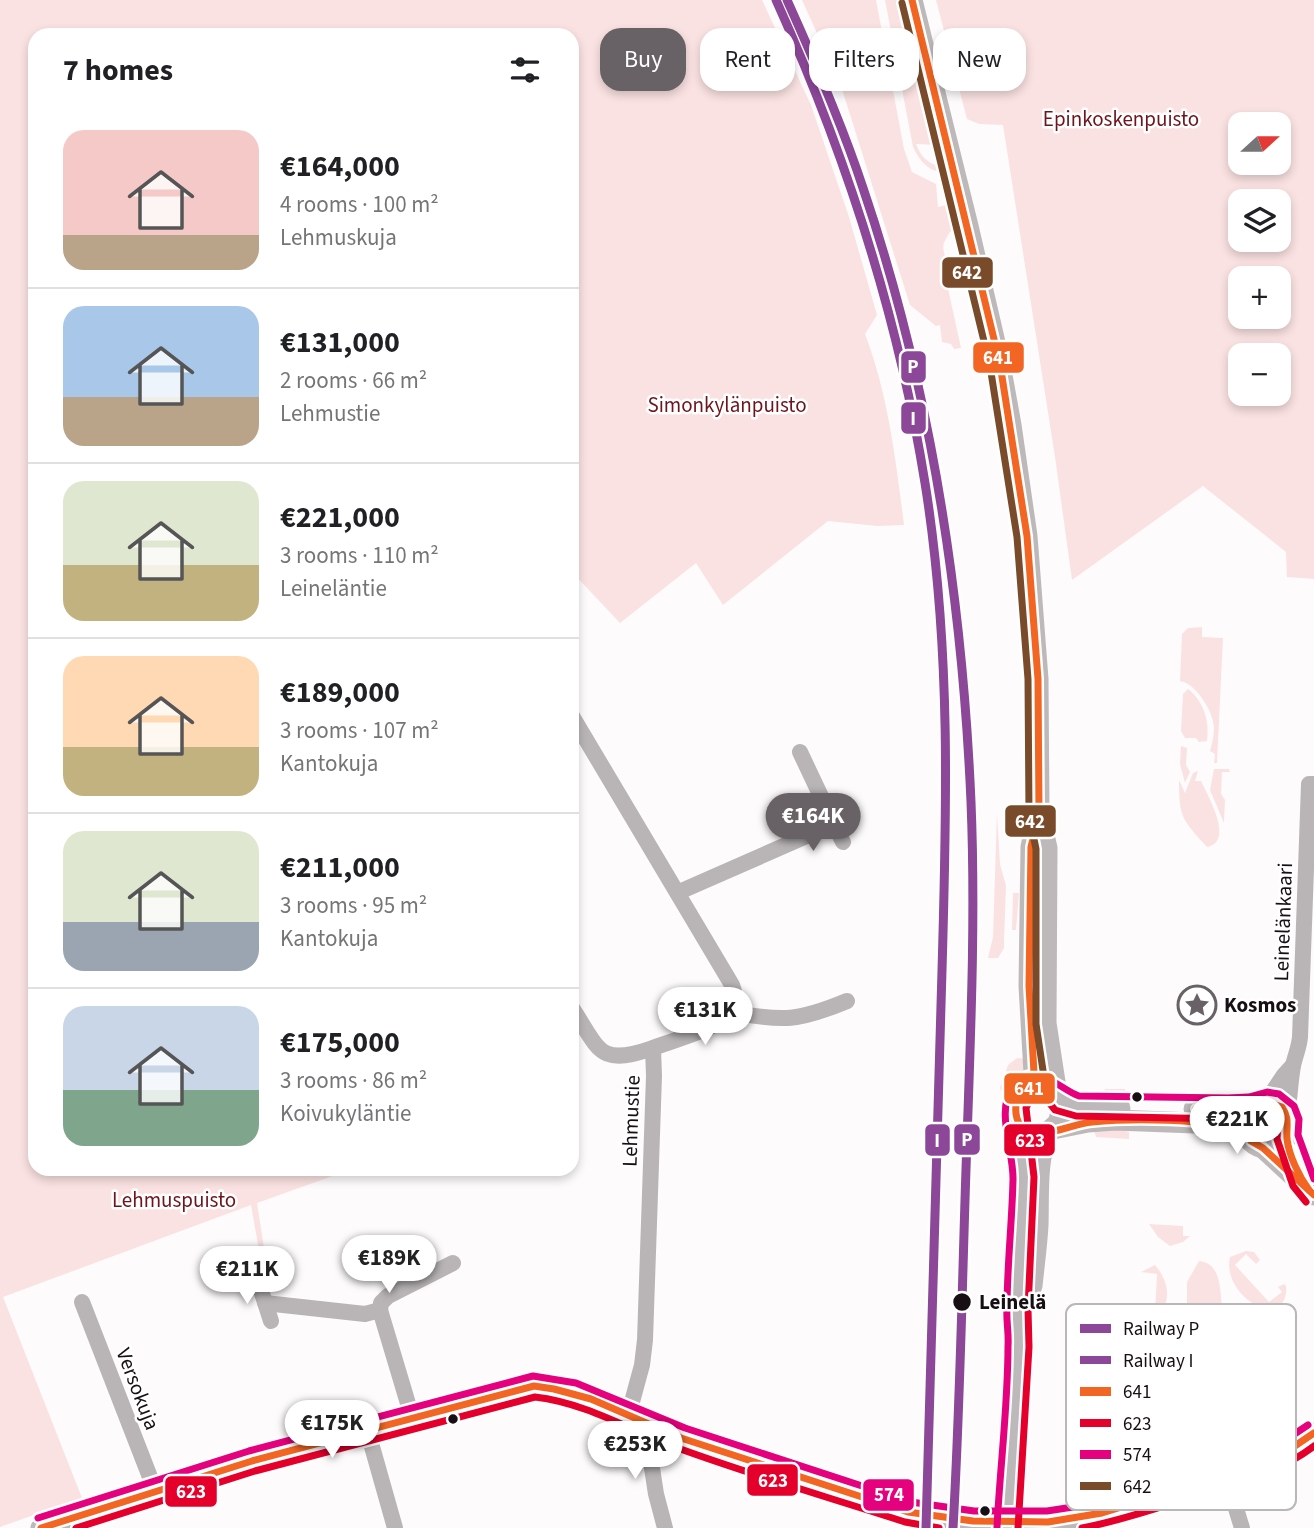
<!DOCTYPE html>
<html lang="en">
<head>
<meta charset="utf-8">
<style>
	:root { --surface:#fff; --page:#f2f2f2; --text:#202124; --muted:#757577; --line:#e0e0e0; --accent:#686266 }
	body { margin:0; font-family:"Source Sans 3",sans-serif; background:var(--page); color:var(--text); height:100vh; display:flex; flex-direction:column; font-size:26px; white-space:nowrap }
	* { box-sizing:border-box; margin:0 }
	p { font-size:23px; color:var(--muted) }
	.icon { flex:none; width:38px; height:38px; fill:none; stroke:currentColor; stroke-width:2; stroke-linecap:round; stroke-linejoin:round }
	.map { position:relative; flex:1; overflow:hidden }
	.panel { position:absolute; left:28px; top:28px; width:551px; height:1148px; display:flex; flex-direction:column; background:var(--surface); border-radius:21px; box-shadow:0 4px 10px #0003 }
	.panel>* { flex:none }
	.guide { position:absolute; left:600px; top:28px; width:607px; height:63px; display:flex; gap:14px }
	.needle { width:46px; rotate:69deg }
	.controls { position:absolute; left:1228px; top:112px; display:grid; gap:14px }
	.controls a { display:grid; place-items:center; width:63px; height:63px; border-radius:14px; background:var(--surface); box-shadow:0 4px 10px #0003; font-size:35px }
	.price { position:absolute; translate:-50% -60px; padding:0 16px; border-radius:24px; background:#fff; color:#222; font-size:23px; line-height:46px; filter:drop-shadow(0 2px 4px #0008) }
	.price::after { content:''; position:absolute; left:50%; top:42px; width:21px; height:16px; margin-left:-10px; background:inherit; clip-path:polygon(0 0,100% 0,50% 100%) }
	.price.on { background:var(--accent); color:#fff }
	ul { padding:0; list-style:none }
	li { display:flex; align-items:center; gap:21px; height:175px; padding:0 35px }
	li+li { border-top:2px solid var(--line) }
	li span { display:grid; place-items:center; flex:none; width:196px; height:140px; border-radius:21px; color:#555 }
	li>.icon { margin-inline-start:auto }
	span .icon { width:84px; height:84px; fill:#fffc; stroke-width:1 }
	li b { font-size:30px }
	h2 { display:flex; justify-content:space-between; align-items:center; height:84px; padding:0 35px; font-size:30px }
	.tag { padding:0 24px; border-radius:21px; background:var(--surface); box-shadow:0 4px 10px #0003; font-size:24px; line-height:63px }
	.tag.on { background:var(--accent); color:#fff }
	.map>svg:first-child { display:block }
</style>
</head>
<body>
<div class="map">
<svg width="1314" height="1528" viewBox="0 0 1314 1528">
	<rect width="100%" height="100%" fill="#fefbfd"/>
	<g fill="#fbe2e2" fill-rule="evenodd">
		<path d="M0,0H762L811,105L849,217L877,315L865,334C888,394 896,461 904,525L877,526L828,521L723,605L696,563L620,623L572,572V35H35V1169H352L257,1203L266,1261L261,1262L251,1205L3,1297L82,1498L0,1527Z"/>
		<path d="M802,0H876L904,149L912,172L936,184L938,207L951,204L955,225C941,245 939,247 952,269L947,284L961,348L954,349L951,344L942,342L940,325L936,326L910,305L841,86Z"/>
		<path d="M885,0H902L937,145L916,144C921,157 927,162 940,167L942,173C926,169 920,161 913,147Z"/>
		<path d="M936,0H1314V579L1287,577L1286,552L1203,486L1072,580L1055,457L1003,125L979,124L967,119ZM1241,124H1279V163H1241ZM1241,201H1279V240H1241ZM1279,278V317H1241V278ZM1241,355H1279V394H1241Z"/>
		<path d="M1202,627V637L1223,638L1217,763H1214L1215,754L1210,751C1212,744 1214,736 1214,728C1214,713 1196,683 1180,681L1182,634L1188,628Z"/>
		<path d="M1188,689C1204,701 1210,723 1207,741L1199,742L1196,738H1185L1181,731L1183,694Z"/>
		<path d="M1181,746L1187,748L1186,765L1190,772L1185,783L1180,764Z"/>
		<path d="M1214,769H1229L1230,772H1222L1221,794L1225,800L1224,823L1210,790Z"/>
		<path d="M1198,771L1195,781H1201C1208,796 1235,842 1207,847C1182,819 1179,818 1179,780L1185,793L1193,773Z"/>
		<path d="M997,813L1000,864L1006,886L1004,940V948L998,958H988L993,937Z"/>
		<path d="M1013,893H1019L1016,930H1012Z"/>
		<path d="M1017,1058L1028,1059C1024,1073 1016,1086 1002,1092L1000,1088L1008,1065Z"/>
		<path d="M1105,1089H1125V1097L1106,1100L1098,1097Z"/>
		<circle cx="1267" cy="1125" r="14"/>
		<path d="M1103,1125L1129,1132V1139L1096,1137L1093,1127Z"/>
		<path d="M1149,1224L1183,1226V1236H1190L1183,1242L1170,1246L1158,1237Z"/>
		<path d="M1246,1251L1254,1252L1260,1260L1256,1264L1246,1254L1235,1265L1269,1302L1282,1292L1278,1287L1284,1284L1286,1286C1287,1298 1283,1304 1274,1311C1250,1309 1224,1283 1230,1257Z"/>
		<path d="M1199,1261C1221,1263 1220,1289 1222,1307L1187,1312V1282Z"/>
		<path d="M1155,1265C1170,1282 1174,1308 1150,1320L1144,1319L1140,1311L1155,1312L1157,1274L1141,1272Z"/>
		<path d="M1314,1441V1449C1293,1465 1270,1475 1245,1484L1244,1478Z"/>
	</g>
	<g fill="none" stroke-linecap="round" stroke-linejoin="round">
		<g stroke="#b9b5b6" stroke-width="16">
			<path d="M572,716L732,985C735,993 737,1003 732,1011C723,1027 671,1041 653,1048L654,1076L645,1340L642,1365L629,1413"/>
			<path d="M834,824L843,842"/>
			<path d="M679,892L834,824L800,752"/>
			<path d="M572,1008C600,1050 598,1067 653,1048"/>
			<path d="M732,1012C783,1022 799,1021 847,1001"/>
			<path d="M1266,1102L1284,1075L1293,1065"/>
			<path d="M1287,1114C1290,1098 1290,1082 1293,1066C1295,1056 1299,1048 1300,1037L1309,784H1314"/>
			<path d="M258,1281L271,1321"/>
			<path d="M82,1302L155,1490"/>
			<path d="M265,1303L365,1314L380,1310L412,1417"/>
			<path d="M380,1310L381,1303L388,1296L453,1263"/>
			<path d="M367,1429L395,1528"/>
			<path d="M657,1429L652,1468L656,1494L665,1528"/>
			<path d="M1226,1476L1242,1528"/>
		</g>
		<g stroke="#bdb8ba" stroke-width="21">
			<path d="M912,0L968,226L1000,364L1011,425L1027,536L1038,679L1039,813L1047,848L1046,1023L1057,1095L1062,1110L1058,1123L1048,1132L1037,1134L1029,1132L1018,1124"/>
			<path d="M1031,1087L1034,1073L1029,986L1031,847L1037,819"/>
			<path d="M1060,1101L1077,1106L1120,1108"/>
			<circle cx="1267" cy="1125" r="23"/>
			<path d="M1194,1109L1251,1107"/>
			<path d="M1053,1129L1088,1122L1115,1120L1221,1124L1244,1130"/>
			<path d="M1263,1148L1314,1195"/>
			<path d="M1032,1286C1034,1266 1037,1245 1038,1225C1039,1194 1036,1161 1048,1132"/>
			<path d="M41,1528L252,1461L534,1386C589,1390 631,1420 681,1438L908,1512C953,1523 1044,1527 1089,1516C1124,1508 1158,1496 1192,1486C1236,1473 1279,1463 1314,1433"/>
			<path d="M1007,1528L1019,1346L1017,1309L1024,1176L1015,1106L1022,1092L1031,1087L1048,1089L1057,1095"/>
		</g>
		<defs>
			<g id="bus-1">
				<path d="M912,0L1000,364L1027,536L1038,679L1039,813L1031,847L1029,986L1034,1073L1031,1087L1017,1099C1014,1111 1016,1127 1028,1131C1047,1138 1072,1124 1092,1122C1134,1118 1203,1119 1244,1130L1251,1141L1263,1148L1314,1195"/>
				<path d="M1196,1109L1251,1107L1266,1102L1282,1107C1290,1119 1286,1126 1287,1139C1289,1156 1299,1176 1309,1190"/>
				<path d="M41,1528L252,1461L534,1386L554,1389L591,1399L681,1438L908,1512L973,1521L1048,1522L1102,1513L1256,1466L1286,1452L1314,1433"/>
			</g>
			<g id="bus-2">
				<path d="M76,1528L255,1471L535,1397C586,1403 628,1429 675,1447C751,1475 828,1497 905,1522L939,1528"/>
				<path d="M1018,1528L1029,1347L1028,1309L1034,1177L1026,1108L1030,1100L1038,1097L1047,1100L1055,1110L1076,1116L1228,1119L1270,1113L1278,1120L1277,1139L1293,1186L1306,1202"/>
				<path d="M1082,1528C1115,1522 1148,1511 1180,1501C1226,1486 1275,1476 1314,1446"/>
			</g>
			<g id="bus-3">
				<path d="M38,1518L249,1451L533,1376L576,1383L685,1428L911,1502L974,1511H1047L1099,1503L1253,1456L1281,1443L1308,1425"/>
				<path d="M997,1527C1000,1467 1008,1406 1008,1346C1009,1333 1006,1321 1007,1308C1007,1266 1012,1223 1013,1180C1014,1152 995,1110 1013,1086C1035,1058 1060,1090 1079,1096L1228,1098L1249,1097L1267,1092L1279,1094L1294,1106L1299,1119L1298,1135L1314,1179"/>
			</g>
			<path id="bus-4" d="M902,3L990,366L1017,537L1028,679L1029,814L1036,849V1024L1047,1097"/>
		</defs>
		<use href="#bus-1" stroke="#fff" stroke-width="12"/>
		<use href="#bus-2" stroke="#fff" stroke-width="12"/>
		<use href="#bus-3" stroke="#fff" stroke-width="12"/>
		<use href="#bus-4" stroke="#fff" stroke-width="12"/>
		<use href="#bus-1" stroke="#f26522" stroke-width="7"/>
		<use href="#bus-2" stroke="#e4002b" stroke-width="7"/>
		<use href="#bus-3" stroke="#e5007d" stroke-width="7"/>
		<use href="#bus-4" stroke="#7a4b2a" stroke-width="7"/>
		<defs>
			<path id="rail-1" d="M787,0C815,62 842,124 863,188C930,385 962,594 971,802C976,924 970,1047 966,1169C962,1289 960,1408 953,1528"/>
			<path id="rail-2" d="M776,0C846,155 898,315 925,483C953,657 946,831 941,1005C936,1179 931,1354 926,1528"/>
		</defs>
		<use href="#rail-1" stroke="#fff" stroke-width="14"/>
		<use href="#rail-2" stroke="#fff" stroke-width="14"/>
		<use href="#rail-1" stroke="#8c4799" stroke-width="9"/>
		<use href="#rail-2" stroke="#8c4799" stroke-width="9"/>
	</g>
	<defs>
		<symbol id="sight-ring" viewBox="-11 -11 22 22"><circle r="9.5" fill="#fff" stroke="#686266" stroke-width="1.5"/><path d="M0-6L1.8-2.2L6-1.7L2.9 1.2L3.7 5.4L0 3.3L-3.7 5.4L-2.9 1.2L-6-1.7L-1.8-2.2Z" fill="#686266"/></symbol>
	</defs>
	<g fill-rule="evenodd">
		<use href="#sight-ring" x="1175" y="983" width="44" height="44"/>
	</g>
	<g fill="#170f14" stroke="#fff" stroke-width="2.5">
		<circle cx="1137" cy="1097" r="6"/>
		<circle cx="962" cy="1302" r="10"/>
		<circle cx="453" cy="1419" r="6"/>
		<circle cx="985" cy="1511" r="6"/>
	</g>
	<g text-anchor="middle" stroke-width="5" stroke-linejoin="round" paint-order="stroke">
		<g font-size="21" fill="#6e141c" stroke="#fff">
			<text x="1121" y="126">Epinkoskenpuisto</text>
			<text x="727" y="412">Simonkylänpuisto</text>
			<text x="174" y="1207">Lehmuspuisto</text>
		</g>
		<g font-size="21" fill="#170f14" stroke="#fff">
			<text transform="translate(1283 922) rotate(-88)" y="7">Leinelänkaari</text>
			<text transform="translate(631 1121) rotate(-88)" y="7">Lehmustie</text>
			<text transform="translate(138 1389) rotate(69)" y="7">Versokuja</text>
		</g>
		<g font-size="21" font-weight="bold" fill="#170f14" stroke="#fff" text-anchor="start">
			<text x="1224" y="1012">Kosmos</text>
		</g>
		<g font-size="21" font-weight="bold" fill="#170f14" stroke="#fff" text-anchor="start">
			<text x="979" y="1309">Leinelä</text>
		</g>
	</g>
	<rect x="1066" y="1304" width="230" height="206" rx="10" fill="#fff" stroke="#b9b7b8" stroke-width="2"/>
	<rect x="1080" y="1324" width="31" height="9" fill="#8c4799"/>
	<rect x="1080" y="1356" width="31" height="8" fill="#8c4799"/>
	<rect x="1080" y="1387" width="31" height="9" fill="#f26522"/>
	<rect x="1080" y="1419" width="31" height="8" fill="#e4002b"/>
	<rect x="1080" y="1450" width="31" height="9" fill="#e5007d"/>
	<rect x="1080" y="1482" width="31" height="8" fill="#7a4b2a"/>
	<g font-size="19" fill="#170f14">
		<text x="1123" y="1335">Railway P</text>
		<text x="1123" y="1367">Railway I</text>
		<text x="1123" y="1398">641</text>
		<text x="1123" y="1430">623</text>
		<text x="1123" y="1461">574</text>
		<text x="1123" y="1493">642</text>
	</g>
	<g stroke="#fff" stroke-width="2.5">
		<rect x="941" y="256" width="53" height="33" rx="7" fill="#7a4b2a"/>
		<rect x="972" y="341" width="53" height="33" rx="7" fill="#f26522"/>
		<rect x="900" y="350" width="27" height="34" rx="7" fill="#8c4799"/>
		<rect x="900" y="401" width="27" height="34" rx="7" fill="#8c4799"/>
		<rect x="1004" y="804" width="53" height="34" rx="7" fill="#7a4b2a"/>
		<rect x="1003" y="1072" width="53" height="33" rx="7" fill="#f26522"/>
		<rect x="953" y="1123" width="28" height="33" rx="7" fill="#8c4799"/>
		<rect x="924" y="1123" width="27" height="34" rx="7" fill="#8c4799"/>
		<rect x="1003" y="1123" width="53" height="34" rx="7" fill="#e4002b"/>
		<rect x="746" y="1463" width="53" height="34" rx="7" fill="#e4002b"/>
		<rect x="164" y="1475" width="54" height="33" rx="7" fill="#e4002b"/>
		<rect x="862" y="1478" width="53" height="34" rx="7" fill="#e5007d"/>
	</g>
	<g font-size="19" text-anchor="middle" font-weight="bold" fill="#fff">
		<text x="967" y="279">642</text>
		<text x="998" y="364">641</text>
		<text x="913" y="373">P</text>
		<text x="913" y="425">I</text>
		<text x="1030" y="828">642</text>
		<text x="1029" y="1095">641</text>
		<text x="967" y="1146">P</text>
		<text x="937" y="1147">I</text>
		<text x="1030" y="1147">623</text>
		<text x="773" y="1487">623</text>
		<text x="191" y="1498">623</text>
		<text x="889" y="1501">574</text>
	</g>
</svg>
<div class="controls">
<a><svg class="needle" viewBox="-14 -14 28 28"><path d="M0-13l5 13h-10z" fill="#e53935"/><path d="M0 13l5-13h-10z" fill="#757577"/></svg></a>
<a><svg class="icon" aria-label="layers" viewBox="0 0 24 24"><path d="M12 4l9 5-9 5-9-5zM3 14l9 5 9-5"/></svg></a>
<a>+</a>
<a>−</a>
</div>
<b class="price on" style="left:813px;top:853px">€164K</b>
<b class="price" style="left:705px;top:1047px">€131K</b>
<b class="price" style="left:1237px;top:1156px">€221K</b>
<b class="price" style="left:389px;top:1295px">€189K</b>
<b class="price" style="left:247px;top:1306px">€211K</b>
<b class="price" style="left:332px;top:1460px">€175K</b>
<b class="price" style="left:635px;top:1481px">€253K</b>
<div class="guide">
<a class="tag on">Buy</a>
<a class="tag">Rent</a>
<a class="tag">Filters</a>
<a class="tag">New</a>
</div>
<section class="panel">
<h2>7 homes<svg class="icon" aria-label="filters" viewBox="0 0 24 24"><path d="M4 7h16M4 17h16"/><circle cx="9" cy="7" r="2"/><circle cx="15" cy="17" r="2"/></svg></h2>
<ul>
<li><span style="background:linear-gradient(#f6c9c9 75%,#b9a48a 0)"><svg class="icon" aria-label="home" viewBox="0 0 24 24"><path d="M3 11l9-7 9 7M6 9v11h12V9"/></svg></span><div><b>€164,000</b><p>4 rooms · 100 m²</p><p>Lehmuskuja</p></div></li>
<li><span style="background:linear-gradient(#a9c7e8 65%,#b9a48a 0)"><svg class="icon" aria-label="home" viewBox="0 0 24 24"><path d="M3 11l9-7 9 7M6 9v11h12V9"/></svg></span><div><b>€131,000</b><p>2 rooms · 66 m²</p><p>Lehmustie</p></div></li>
<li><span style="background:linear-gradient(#dfe7d0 60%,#c2b280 0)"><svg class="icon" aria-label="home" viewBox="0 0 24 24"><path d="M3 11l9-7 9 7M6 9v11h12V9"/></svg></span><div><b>€221,000</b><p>3 rooms · 110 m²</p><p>Leineläntie</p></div></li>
<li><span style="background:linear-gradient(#ffd9b3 65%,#c2b280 0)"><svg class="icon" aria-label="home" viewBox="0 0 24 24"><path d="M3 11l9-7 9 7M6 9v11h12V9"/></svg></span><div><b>€189,000</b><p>3 rooms · 107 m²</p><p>Kantokuja</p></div></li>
<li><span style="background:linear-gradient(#dfe7d0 65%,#9aa5b1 0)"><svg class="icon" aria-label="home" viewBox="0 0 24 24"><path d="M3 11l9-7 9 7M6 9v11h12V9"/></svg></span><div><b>€211,000</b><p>3 rooms · 95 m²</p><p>Kantokuja</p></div></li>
<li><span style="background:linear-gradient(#c9d6e8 60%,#7fa58c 0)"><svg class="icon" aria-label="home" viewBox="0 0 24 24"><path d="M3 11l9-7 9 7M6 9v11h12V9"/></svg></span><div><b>€175,000</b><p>3 rooms · 86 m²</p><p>Koivukyläntie</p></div></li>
</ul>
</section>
</div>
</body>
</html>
